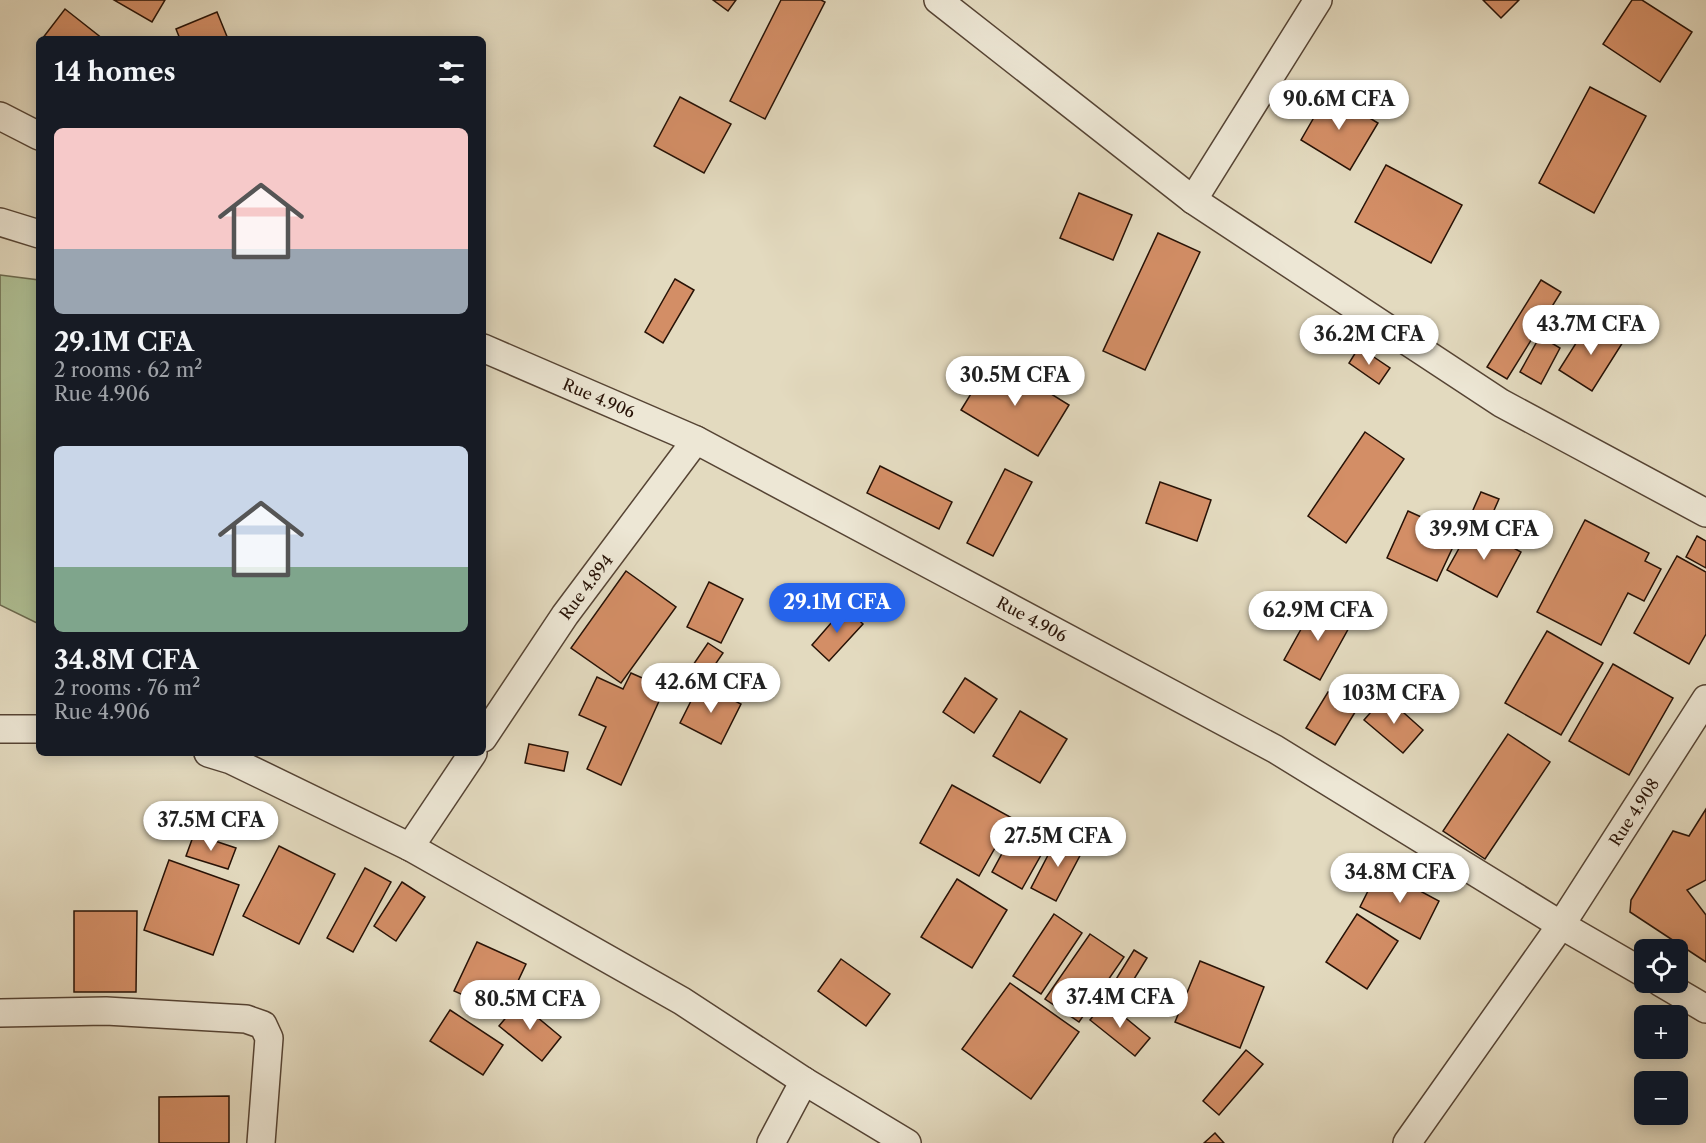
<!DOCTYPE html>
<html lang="en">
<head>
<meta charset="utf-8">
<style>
	:root { --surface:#171b24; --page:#20242c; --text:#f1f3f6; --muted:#9ea1a6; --accent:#2563eb }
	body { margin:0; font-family:"Libre Caslon Text",serif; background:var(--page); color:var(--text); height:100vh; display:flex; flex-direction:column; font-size:22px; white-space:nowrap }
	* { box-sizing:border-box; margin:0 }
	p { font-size:20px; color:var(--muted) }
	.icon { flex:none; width:33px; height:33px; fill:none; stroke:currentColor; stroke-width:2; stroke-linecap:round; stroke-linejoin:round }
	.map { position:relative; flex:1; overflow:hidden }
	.side { position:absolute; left:36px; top:36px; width:450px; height:720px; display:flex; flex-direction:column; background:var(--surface); border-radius:9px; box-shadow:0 3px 15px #0003 }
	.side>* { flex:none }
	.tools { position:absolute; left:1634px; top:939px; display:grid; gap:12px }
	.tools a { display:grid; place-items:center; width:54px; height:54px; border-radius:9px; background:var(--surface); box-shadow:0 3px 15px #0003; font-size:30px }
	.price { position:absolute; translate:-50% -51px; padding:0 14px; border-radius:21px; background:#fff; color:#222; font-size:20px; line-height:39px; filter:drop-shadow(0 2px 3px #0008) }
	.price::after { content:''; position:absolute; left:50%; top:36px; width:18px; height:14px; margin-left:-9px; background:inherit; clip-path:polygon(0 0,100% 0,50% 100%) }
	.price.current { background:var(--accent); color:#fff }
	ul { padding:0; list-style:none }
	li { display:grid; align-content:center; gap:12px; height:318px; padding:0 18px }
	li span { display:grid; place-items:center; height:186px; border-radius:9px; color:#555 }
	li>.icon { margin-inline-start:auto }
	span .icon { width:108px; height:108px; fill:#fffc; stroke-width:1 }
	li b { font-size:26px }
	h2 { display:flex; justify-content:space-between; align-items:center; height:72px; padding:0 18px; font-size:26px }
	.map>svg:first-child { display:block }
</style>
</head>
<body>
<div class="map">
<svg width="1706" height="1143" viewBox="0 0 1706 1143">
	<rect width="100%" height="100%" fill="#e3dabf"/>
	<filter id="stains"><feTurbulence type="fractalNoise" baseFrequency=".00333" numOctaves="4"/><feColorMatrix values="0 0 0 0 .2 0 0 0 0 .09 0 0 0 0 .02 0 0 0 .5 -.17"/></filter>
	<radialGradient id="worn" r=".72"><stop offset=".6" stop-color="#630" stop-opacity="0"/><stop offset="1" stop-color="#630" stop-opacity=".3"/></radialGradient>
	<path fill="#afc095" stroke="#6b694e" stroke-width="1.5" d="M0,275L39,280V624L0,605Z"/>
	<g fill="#d38e66" stroke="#271206" stroke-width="1.5">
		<path d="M114,0H165L152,22Z"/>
		<path d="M713,0H736L728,11Z"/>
		<path d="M781,0H821L825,2L765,119L730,101Z"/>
		<path d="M1483,0H1519L1501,18Z"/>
		<path d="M1632,0H1642L1692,32L1660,82L1603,44Z"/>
		<path d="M65,9L103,39H42Z"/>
		<path d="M217,12L228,39H180L176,29Z"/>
		<path d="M1590,87L1646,116L1594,213L1539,183Z"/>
		<path d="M1328,93L1378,123L1350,170L1301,140Z"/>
		<path d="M680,97L731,124L704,173L654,146Z"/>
		<path d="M1386,165L1462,205L1431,263L1355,222Z"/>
		<path d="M1079,193L1132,215L1113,260L1060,238Z"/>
		<path d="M1158,233L1200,252L1145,370L1103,351Z"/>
		<path d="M675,279L694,290L663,343L645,332Z"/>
		<path d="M1541,280L1561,292L1507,379L1487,367Z"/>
		<path d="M1590,321L1623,342L1592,391L1559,370Z"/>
		<path d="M1540,336L1560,348L1541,384L1520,372Z"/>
		<path d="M1359,347L1390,368L1379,384L1349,363Z"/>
		<path d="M993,358L1069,405L1038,456L961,410Z"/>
		<path d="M1365,432L1404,459L1346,543L1308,516Z"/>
		<path d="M880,466L952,502L939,529L867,493Z"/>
		<path d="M1005,469L1032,482L993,556L967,543Z"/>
		<path d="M1160,482L1211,500L1197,541L1146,523Z"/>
		<path d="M1481,492L1499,499L1487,526L1469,519Z"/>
		<path d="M1408,511L1459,534L1437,581L1387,558Z"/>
		<path d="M1585,520L1649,553L1645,561L1661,569L1644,601L1628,593L1601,645L1537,612Z"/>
		<path d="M1472,525L1521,552L1497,597L1447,570Z"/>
		<path d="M1697,536L1706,541V568L1686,557Z"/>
		<path d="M1677,556L1706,572V634L1689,664L1634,633Z"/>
		<path d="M626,571L676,607L621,683L571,648Z"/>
		<path d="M709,582L743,599L721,643L687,627Z"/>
		<path d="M1315,604L1351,624L1320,680L1284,660Z"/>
		<path d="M845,607L863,624L829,661L812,645Z"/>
		<path d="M1547,631L1603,663L1561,735L1505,703Z"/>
		<path d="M708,643L723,653L706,678L691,668Z"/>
		<path d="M1613,664L1673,698L1629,775L1569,741Z"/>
		<path d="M631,673L665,688L621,785L587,769L606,727L579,715L597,677L623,689Z"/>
		<path d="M965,678L997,699L974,733L943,712Z"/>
		<path d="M700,683L741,704L721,744L680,723Z"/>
		<path d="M1328,692L1357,709L1335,745L1306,728Z"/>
		<path d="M1385,696L1423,730L1403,753L1364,720Z"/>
		<path d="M1020,711L1067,739L1040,783L993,756Z"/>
		<path d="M1508,734L1550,762L1485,859L1443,831Z"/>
		<path d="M529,744L568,752L564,771L525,763Z"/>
		<path d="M952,785L1012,818L979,876L920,843Z"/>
		<path d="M1706,809V880L1687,890L1706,915V962L1630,912L1631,900L1673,831L1689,836Z"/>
		<path d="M1019,822L1050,839L1022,889L992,872Z"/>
		<path d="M194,834L236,848L228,869L186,856Z"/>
		<path d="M1059,834L1084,848L1056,901L1031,888Z"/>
		<path d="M279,846L335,874L299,944L243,916Z"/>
		<path d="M169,860L239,885L213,955L144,930Z"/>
		<path d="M365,868L391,882L353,952L327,938Z"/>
		<path d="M1379,869L1439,901L1420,939L1360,907Z"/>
		<path d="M957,879L1007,910L972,968L921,937Z"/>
		<path d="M402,882L425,897L396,941L374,926Z"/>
		<path d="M74,911H137L136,992H74Z"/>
		<path d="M1054,914L1082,933L1041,994L1013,976Z"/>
		<path d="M1357,914L1398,941L1367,989L1326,962Z"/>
		<path d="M1090,934L1124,957L1079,1022L1045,999Z"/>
		<path d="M477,942L526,964L503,1013L454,991Z"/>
		<path d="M1134,950L1147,958L1123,997L1110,989Z"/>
		<path d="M841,959L890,994L866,1026L818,991Z"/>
		<path d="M1200,961L1264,987L1240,1048L1175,1022Z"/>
		<path d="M1010,983L1079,1032L1031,1099L962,1049Z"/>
		<path d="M1105,1001L1150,1038L1135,1056L1090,1020Z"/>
		<path d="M519,1002L561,1037L542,1061L499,1026Z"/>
		<path d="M450,1010L503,1045L483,1075L430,1041Z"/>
		<path d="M1246,1050L1263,1064L1219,1115L1203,1101Z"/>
		<path d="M229,1096V1143H159V1097Z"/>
		<path d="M1215,1133L1224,1143H1204Z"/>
	</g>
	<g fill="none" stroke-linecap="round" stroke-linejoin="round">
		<defs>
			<g id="street">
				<path d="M938,0L1193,200L1501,403L1706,513"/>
				<path d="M0,116L39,136"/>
				<path d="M1193,200L1318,0"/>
				<path d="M0,222L39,234"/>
				<path d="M483,348L696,440L1275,749L1561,925L1644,973"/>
				<path d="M0,729H39"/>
				<path d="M483,738L565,615L696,440"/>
				<path d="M208,753L231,760L410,847L682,1001L804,1081L907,1143"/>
				<path d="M410,847L473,753"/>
				<path d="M1660,982L1706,1009"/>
				<path d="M0,1013L106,1011L246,1019L263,1025L269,1038L261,1143"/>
				<path d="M771,1143L804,1081"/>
				<path d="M1407,1143L1561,925L1706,699"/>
			</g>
		</defs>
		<use href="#street" stroke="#564434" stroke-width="30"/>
		<use href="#street" stroke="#ede7d5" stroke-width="27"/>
	</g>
	<g text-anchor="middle" stroke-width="6" stroke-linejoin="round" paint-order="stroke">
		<g font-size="16" fill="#271206" stroke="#ede7d5">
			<text transform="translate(599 398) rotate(23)" y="6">Rue 4.906</text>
			<text transform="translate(586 587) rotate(-53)" y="6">Rue 4.894</text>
			<text transform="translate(1032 619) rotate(28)" y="6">Rue 4.906</text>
			<text transform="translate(1634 812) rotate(-57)" y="6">Rue 4.908</text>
		</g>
	</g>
	<rect width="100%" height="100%" filter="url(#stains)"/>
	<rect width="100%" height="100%" fill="url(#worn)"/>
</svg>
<div class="tools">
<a><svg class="icon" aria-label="locate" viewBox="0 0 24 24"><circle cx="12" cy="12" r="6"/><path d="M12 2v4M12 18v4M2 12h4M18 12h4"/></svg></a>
<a>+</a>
<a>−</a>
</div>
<b class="price" style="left:1339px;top:131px">90.6M CFA</b>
<b class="price" style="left:1591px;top:356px">43.7M CFA</b>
<b class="price" style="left:1369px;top:366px">36.2M CFA</b>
<b class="price" style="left:1015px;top:407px">30.5M CFA</b>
<b class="price" style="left:1484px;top:561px">39.9M CFA</b>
<b class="price current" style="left:837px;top:634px">29.1M CFA</b>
<b class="price" style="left:1318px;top:642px">62.9M CFA</b>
<b class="price" style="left:711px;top:714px">42.6M CFA</b>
<b class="price" style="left:1394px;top:725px">103M CFA</b>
<b class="price" style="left:211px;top:852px">37.5M CFA</b>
<b class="price" style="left:1058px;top:868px">27.5M CFA</b>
<b class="price" style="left:1400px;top:904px">34.8M CFA</b>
<b class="price" style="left:1120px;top:1029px">37.4M CFA</b>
<b class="price" style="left:530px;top:1031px">80.5M CFA</b>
<section class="side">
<h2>14 homes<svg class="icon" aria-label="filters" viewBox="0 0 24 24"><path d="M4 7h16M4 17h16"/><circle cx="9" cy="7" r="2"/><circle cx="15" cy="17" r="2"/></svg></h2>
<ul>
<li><span style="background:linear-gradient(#f6c9c9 65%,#9aa5b1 0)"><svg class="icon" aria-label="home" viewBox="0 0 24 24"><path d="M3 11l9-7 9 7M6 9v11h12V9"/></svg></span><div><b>29.1M CFA</b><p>2 rooms · 62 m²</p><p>Rue 4.906</p></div></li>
<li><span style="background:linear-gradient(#c9d6e8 65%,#7fa58c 0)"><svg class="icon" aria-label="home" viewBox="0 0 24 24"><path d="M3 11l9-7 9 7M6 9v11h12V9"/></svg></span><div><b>34.8M CFA</b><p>2 rooms · 76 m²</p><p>Rue 4.906</p></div></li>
</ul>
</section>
</div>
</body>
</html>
